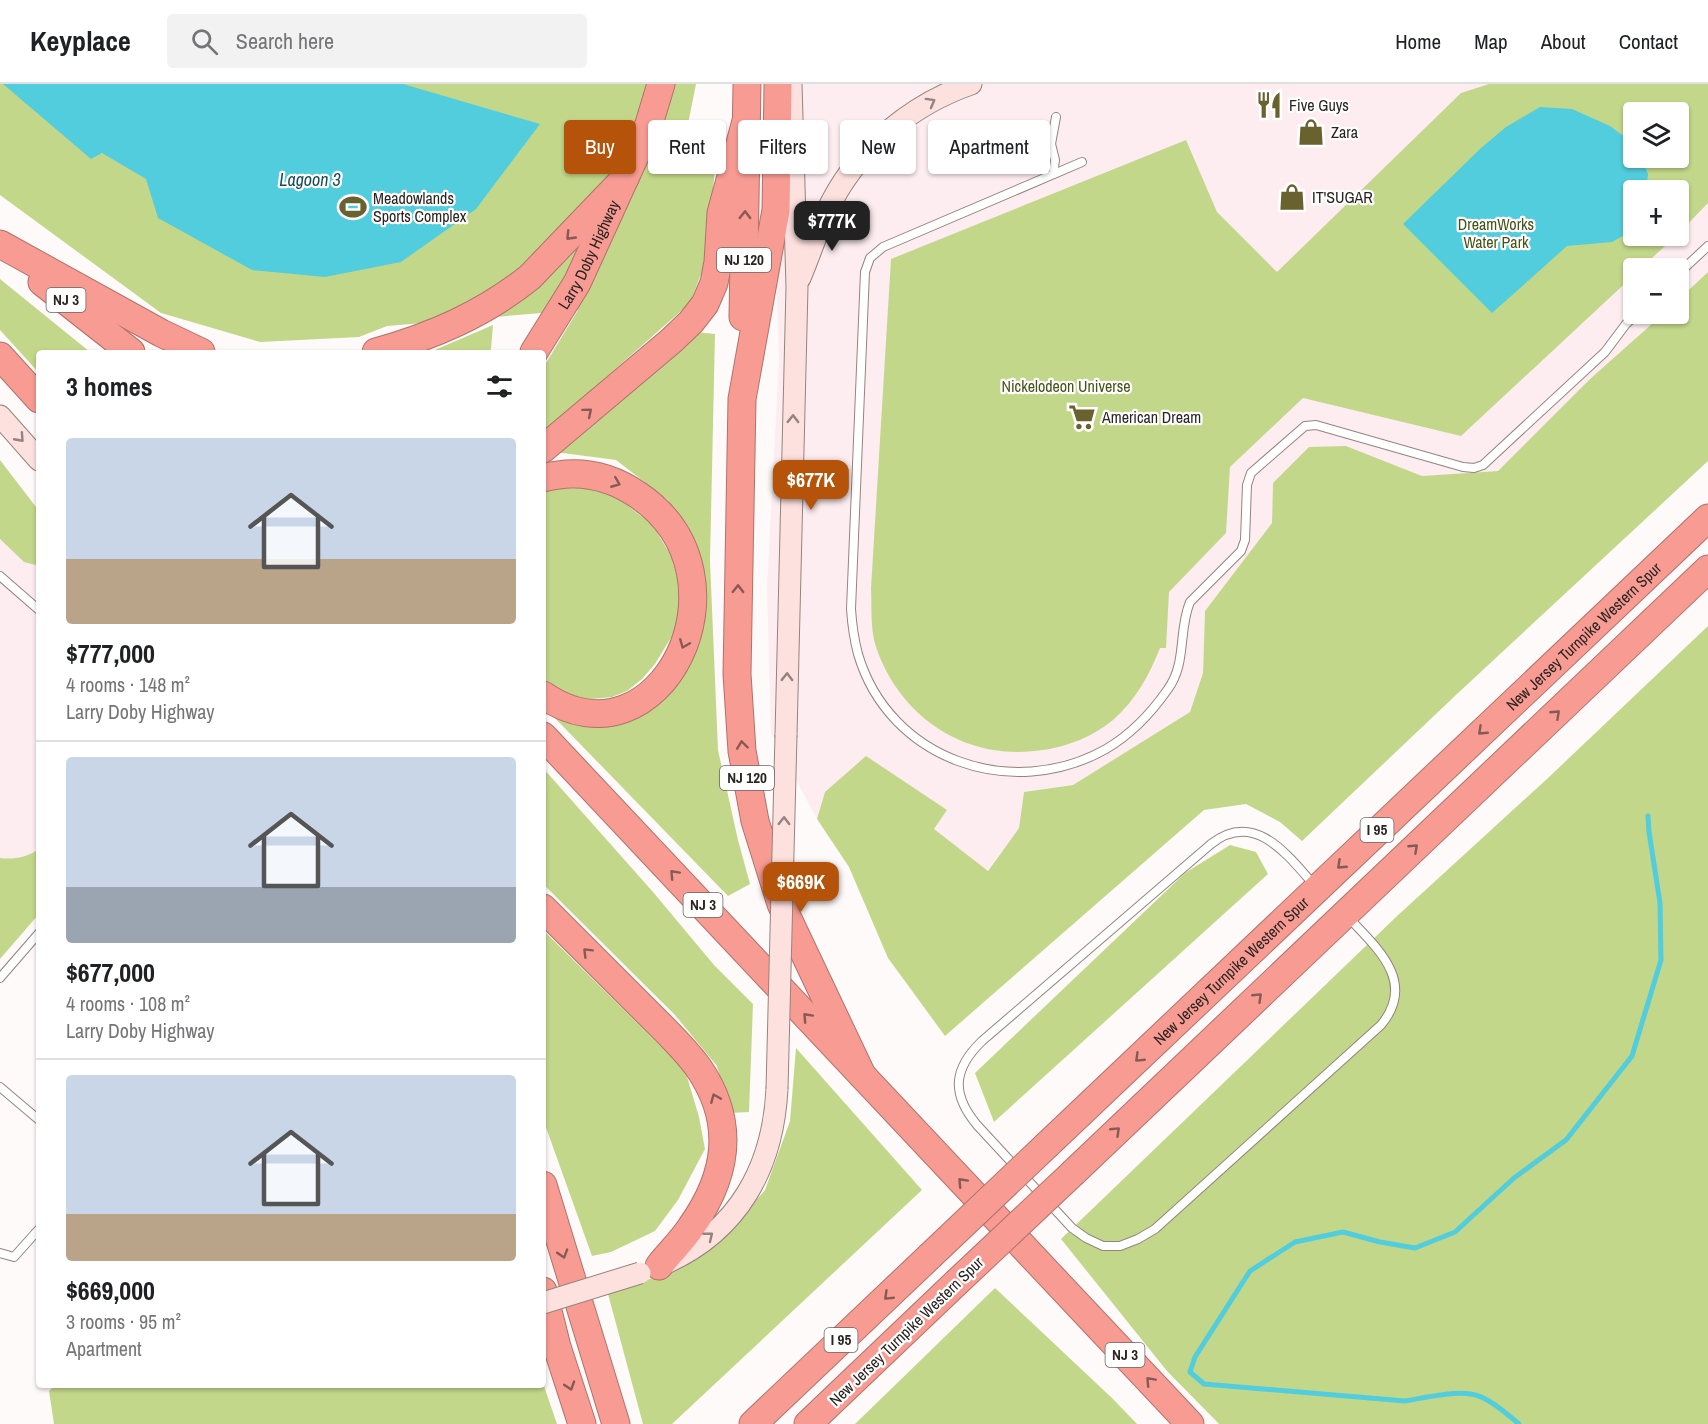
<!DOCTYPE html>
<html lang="en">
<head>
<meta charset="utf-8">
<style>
	:root { --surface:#fff; --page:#f2f2f2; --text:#202124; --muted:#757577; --line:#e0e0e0; --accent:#b45309 }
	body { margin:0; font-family:"Archivo Narrow",sans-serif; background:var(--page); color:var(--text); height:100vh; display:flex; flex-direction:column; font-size:22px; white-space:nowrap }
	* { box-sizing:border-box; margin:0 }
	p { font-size:20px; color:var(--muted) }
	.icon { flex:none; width:33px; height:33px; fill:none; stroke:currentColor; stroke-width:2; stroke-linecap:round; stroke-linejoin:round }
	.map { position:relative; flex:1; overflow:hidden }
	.panel { position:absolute; left:36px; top:266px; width:510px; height:1038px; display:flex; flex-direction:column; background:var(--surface); border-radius:6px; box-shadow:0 2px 4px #0004 }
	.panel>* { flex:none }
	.hud { position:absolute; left:564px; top:36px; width:570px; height:54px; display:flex; gap:12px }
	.controls { position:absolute; left:1623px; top:18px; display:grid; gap:12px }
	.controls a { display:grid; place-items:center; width:66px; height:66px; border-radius:6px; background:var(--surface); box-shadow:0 2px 4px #0004; font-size:30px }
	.price { position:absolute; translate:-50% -51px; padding:0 14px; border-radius:12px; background:var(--accent); color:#fff; font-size:20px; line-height:39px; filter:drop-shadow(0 2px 3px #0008) }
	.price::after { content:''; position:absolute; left:50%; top:36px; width:18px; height:14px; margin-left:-9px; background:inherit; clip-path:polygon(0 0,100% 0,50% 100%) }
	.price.active { background:#222; color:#fff }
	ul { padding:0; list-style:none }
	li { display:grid; align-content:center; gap:12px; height:318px; padding:0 30px }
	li+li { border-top:2px solid var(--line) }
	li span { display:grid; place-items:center; height:186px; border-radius:6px; color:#555 }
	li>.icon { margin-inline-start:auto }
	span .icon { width:108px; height:108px; fill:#fffc; stroke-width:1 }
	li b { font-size:26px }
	h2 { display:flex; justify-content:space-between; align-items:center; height:72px; padding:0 30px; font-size:26px }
	.chip { padding:0 21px; border-radius:6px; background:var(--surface); box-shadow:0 2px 4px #0004; font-size:21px; line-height:54px }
	.chip.active { background:var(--accent); color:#fff }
	header { display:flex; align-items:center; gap:36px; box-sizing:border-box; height:84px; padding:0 30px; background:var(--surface); border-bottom:2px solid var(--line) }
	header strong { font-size:28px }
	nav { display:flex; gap:33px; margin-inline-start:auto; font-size:21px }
	.search { width:420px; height:54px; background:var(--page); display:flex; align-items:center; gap:15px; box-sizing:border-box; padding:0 21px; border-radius:6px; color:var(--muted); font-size:22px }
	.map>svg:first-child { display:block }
</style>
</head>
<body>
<header>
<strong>Keyplace</strong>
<div class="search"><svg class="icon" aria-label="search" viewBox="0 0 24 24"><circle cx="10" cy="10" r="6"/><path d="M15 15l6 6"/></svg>Search here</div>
<nav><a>Home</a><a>Map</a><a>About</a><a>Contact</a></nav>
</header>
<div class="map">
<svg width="1708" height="1340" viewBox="0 0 1708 1340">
	<rect width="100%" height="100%" fill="#fefaf9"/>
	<g fill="#fdedf1" fill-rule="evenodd">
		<path d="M773,0H1708V188L1679,215L1678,184H1634V230H1663L1590,295L1498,387L1422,392L1346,362L1273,399L1272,439L1205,527L1203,589L1190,628L1073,701L1024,708L1019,744L987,787L934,745L947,726L825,708L817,735L771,649L767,503L779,275L772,66ZM1634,28H1678V74H1634ZM1634,106H1678V152H1634Z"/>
		<path d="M0,455L24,478L39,482V765L34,768L12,776L0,774Z"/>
	</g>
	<g fill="#c3d78a" fill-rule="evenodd">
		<path d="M0,0H696L688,40L719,44L706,177L690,219L543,349V284L578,226L387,242L359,253L260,258L161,229L0,111Z"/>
		<path d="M1489,0H1708V119L1679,149L1678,106H1634V152H1676L1641,184H1634L1633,192L1461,352L1303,314L1230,383L1226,449L1169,508L1166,564H1160C1150,590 1135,617 1113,636C1091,654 1062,665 1034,667C962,675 899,631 876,563C870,545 872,523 871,504L891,175L1186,56L1217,128L1277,188L1461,9ZM1634,28H1678V74H1634Z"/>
		<path d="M1708,188V377L1457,610L1302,757L1280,738L1246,720L1204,726L945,952L888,874L849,783L817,735L825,708L866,672L947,726L934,745L988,787L1019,744L1024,708L1073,701L1190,628L1203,589L1205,527L1272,439L1273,399L1309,363L1346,362L1422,392L1498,387L1590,295L1663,230H1678L1679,215Z"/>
		<path d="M0,195L90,268H39V289L0,246Z"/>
		<path d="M493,241L491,265L488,268H430Z"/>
		<path d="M696,248L715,250L710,477L718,666L738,756L750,800L728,812L549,628L581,638L688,582L690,453L668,416L616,376L555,368Z"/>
		<path d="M0,376L36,423L39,434V482L24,478L0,455Z"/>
		<path d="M594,404L615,412L653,441L671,472L679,500V525L675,547L655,580L642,595L627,607L612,613L581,616L543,598V405Z"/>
		<path d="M1708,542V1340H1219L1167,1287L1061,1155L1396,833L1548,694Z"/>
		<path d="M543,684L653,808L714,881L753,920L749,1028L730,1029L717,982L675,931L543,800Z"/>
		<path d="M1230,761L1256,768L1268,790L994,1038L975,989L1185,789Z"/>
		<path d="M39,765V830L0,875V774C14,776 27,773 39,765Z"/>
		<path d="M543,846L685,986L699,1033L705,1065L678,1116L655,1147L611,1168L592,1172L543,1035Z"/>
		<path d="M796,964L922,1106L672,1340H643L608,1210L666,1189L717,1160L765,1106L790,1037Z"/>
		<path d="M995,1204L1112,1314L1137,1340H855Z"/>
		<path d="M543,1299L557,1340H54L49,1307L57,1300H543Z"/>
	</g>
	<g fill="#51cddd">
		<path d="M3,0H403L540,40L476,125L401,178L325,193L252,186L158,134L146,95L102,69L91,75Z"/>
		<path d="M1540,23L1572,25L1610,42L1633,59L1634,74H1641L1648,90L1646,106H1634L1633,141L1630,148L1612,158L1567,162L1492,229L1403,140L1481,64L1506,43Z"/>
	</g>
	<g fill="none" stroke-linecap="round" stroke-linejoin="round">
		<path stroke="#51cddd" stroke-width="5" d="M1519,1340C1507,1330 1487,1312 1471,1310C1452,1307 1424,1314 1405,1317L1204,1300L1190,1288L1195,1273L1250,1187L1295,1158L1343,1148L1380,1158L1415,1164L1455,1148L1514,1094L1566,1056L1632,972L1661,876L1660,819L1649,748L1648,732"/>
		<defs>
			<g id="lane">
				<path d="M1082,78L883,163L870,174L865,188L851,525C852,540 854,555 858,570C889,676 1012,718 1106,665C1130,651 1152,628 1168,605C1187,579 1178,546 1190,518L1241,467L1245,456L1247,401L1251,389L1305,342L1316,341L1463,383L1474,384L1483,381L1605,268L1626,240L1637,230"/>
				<path d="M1053,90L1055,76L1051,60L1056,33"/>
				<path d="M1678,190L1708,162"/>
				<path d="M0,492L39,526"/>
				<path d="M1314,801C1287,770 1254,726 1211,760L982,957C953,985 951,1010 977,1041L1072,1144L1086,1154L1103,1162H1120L1138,1155L1155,1145L1381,941C1417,898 1377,864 1348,833"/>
				<path d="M0,894L39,849"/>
				<path d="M0,1003L39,1036"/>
				<path d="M0,1169L14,1173L39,1145"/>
			</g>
			<g id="secondary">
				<path d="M800,194C811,168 819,141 832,117C861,62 913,20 971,0"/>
				<path d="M0,332L39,376"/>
				<path d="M786,651L797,203L791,0"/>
				<path d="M666,1179C739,1146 773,1083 777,1005"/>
			</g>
			<g id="highway">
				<path d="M778,0L776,126L742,315L737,590L742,667L755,737L781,820L862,991"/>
				<path d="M0,160L161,249L201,268"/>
				<path d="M42,198L131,268"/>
				<path d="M743,233L747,0"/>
				<path d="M376,268C433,252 484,230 530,193L625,94"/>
				<path id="s1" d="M534,268L577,199L636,70L649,40L661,0"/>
				<path d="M0,272L39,315"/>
				<path d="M543,365L671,257L691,238L705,220L714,199L718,178L721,129L746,37"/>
				<path d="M543,394C577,385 609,391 638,411C758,492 660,691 543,611"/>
				<path d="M543,652L1190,1340"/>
				<path d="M543,824C578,859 614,895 649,930C666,947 684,964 698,983C736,1038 728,1091 691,1143C682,1157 669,1169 659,1182"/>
				<path id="s2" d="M1048,1060L1708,434"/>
				<path d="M1074,1088L1708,485"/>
				<path d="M543,1101L616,1340"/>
				<path d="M543,1207L557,1263L582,1340"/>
				<path d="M753,1340L930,1172"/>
				<path d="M808,1340L956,1199"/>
			</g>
		</defs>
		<use href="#lane" stroke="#95847c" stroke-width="10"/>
		<use href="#secondary" stroke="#95847c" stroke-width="23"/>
		<use href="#highway" stroke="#b0726b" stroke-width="29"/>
		<use href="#lane" stroke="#fff" stroke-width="8"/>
		<use href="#secondary" stroke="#fde1df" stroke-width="21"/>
		<use href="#highway" stroke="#f79b93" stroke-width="27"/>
		<defs>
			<g id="secondary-bridge">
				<path d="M777,1005L786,651"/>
				<path d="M543,1219L640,1189"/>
			</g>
			<g id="highway-bridge">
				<path d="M930,1172L1048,1060"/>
				<path d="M956,1199L1074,1088"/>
			</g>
		</defs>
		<use href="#secondary-bridge" stroke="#95847c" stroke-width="23" stroke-linecap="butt"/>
		<use href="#highway-bridge" stroke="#b0726b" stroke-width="29" stroke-linecap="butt"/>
		<use href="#secondary-bridge" stroke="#fde1df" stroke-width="21"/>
		<use href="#highway-bridge" stroke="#f79b93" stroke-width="27"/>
	</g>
	<defs><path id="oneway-chevron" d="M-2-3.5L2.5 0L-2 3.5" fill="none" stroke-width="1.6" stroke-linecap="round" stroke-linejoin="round" transform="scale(1.5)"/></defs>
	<g stroke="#948380">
		<use href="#oneway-chevron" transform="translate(931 18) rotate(-29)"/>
		<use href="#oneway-chevron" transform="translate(793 335) rotate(-89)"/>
		<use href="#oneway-chevron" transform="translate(20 354) rotate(48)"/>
		<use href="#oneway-chevron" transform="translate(787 593) rotate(-89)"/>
		<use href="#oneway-chevron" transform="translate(784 737) rotate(-89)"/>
		<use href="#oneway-chevron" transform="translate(709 1152) rotate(-39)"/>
	</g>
	<g stroke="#875a55">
		<use href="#oneway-chevron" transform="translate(745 131) rotate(-89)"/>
		<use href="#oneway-chevron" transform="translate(570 152) rotate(134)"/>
		<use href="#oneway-chevron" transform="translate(588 328) rotate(-40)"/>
		<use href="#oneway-chevron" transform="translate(616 399) rotate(22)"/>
		<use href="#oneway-chevron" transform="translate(738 505) rotate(-89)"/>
		<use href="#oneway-chevron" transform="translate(684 560) rotate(112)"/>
		<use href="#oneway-chevron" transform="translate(1556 630) rotate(-43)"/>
		<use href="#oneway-chevron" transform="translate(1482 647) rotate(137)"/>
		<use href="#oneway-chevron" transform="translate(742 661) rotate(-97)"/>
		<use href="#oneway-chevron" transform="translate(1414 764) rotate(-43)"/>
		<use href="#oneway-chevron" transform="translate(1341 781) rotate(137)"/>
		<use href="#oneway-chevron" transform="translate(674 790) rotate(-133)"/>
		<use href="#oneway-chevron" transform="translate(587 868) rotate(-135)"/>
		<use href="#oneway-chevron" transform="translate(1258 913) rotate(-44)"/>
		<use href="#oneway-chevron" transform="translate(807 933) rotate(-133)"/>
		<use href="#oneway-chevron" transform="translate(1139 974) rotate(136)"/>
		<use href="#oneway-chevron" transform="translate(715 1014) rotate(-113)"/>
		<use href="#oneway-chevron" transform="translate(1116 1047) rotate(-44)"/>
		<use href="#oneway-chevron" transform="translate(962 1098) rotate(-133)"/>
		<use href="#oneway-chevron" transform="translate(563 1170) rotate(73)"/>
		<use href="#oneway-chevron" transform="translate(888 1212) rotate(136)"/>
		<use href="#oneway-chevron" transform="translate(1150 1297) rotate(-133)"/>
		<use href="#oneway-chevron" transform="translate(570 1302) rotate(72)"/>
	</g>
	<defs>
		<symbol id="restaurant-bare" viewBox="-9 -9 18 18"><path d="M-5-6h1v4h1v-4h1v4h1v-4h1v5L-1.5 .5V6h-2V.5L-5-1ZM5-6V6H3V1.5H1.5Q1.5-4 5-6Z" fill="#69612e" stroke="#fff" stroke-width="2.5" paint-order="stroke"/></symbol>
		<symbol id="shop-bare" viewBox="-9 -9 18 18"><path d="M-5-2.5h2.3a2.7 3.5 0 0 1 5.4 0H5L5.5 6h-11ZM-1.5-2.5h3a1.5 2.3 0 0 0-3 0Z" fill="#69612e" stroke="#fff" stroke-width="2.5" paint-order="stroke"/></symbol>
		<symbol id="stadium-bare" viewBox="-9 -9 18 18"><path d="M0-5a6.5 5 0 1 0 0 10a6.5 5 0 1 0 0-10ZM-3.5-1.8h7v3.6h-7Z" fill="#69612e" stroke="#fff" stroke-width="2.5" paint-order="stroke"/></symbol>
		<symbol id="supermarket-bare" viewBox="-9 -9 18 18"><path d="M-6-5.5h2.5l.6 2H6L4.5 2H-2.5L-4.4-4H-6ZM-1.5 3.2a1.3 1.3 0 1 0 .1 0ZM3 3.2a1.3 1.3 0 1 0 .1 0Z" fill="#69612e" stroke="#fff" stroke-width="2.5" paint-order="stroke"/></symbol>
	</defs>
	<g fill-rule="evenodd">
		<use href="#restaurant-bare" x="1250" y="2" width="38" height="38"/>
		<use href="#shop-bare" x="1292" y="29" width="38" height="38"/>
		<use href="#shop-bare" x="1273" y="94" width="38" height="38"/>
		<use href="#stadium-bare" x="334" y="104" width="38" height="38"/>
		<use href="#supermarket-bare" x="1063" y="314" width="38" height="38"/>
	</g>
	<g text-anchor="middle" stroke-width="4.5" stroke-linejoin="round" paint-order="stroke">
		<g fill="#fff" stroke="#6b6664" stroke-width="1.5">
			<rect x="717" y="164" width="54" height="24" rx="4.5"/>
			<rect x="46.5" y="204" width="39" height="24" rx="4.5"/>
			<rect x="720" y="682" width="54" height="24" rx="4.5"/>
			<rect x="1360.5" y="734" width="33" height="24" rx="4.5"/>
			<rect x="683.5" y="809" width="39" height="24" rx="4.5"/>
			<rect x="824.5" y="1244" width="33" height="24" rx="4.5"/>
			<rect x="1105.5" y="1259" width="39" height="24" rx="4.5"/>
		</g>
		<g font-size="15" font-weight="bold" fill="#2b2522">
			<text x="744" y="181">NJ 120</text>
			<text x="66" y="221">NJ 3</text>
			<text x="747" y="699">NJ 120</text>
			<text x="1377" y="751">I 95</text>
			<text x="703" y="826">NJ 3</text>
			<text x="841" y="1261">I 95</text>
			<text x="1125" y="1276">NJ 3</text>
		</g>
		<g font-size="16" fill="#2b2522" stroke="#fff" text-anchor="start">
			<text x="1289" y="27">Five Guys</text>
			<text x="1331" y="54">Zara</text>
			<text x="1312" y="119">IT'SUGAR</text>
			<text x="373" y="120">Meadowlands<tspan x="373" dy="18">Sports Complex</tspan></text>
			<text x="1102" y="339">American Dream</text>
		</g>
		<g font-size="16" fill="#465317" stroke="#fff">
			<text x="1496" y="146">DreamWorks<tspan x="1496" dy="18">Water Park</tspan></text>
			<text x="1066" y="308">Nickelodeon Universe</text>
		</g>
		<g font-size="16" fill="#2b2522" stroke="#fff">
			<text dy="6" stroke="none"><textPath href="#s1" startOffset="112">Larry Doby Highway</textPath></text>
			<text dy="6" stroke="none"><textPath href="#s2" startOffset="738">New Jersey Turnpike Western Spur</textPath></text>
			<text dy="6" stroke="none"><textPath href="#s2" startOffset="252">New Jersey Turnpike Western Spur</textPath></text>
			<text transform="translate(906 1247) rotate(-44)" y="6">New Jersey Turnpike Western Spur</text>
		</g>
		<g font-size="18" font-style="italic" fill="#164c53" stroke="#fff">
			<text x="310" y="102">Lagoon 3</text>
		</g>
	</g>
</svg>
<div class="controls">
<a><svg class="icon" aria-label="layers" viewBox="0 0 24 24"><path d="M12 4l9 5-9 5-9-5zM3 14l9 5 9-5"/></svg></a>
<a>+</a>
<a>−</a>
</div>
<b class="price active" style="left:832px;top:168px">$777K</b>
<b class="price" style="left:811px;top:427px">$677K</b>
<b class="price" style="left:801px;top:829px">$669K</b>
<div class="hud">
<a class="chip active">Buy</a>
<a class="chip">Rent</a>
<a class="chip">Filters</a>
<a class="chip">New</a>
<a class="chip">Apartment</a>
</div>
<section class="panel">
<h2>3 homes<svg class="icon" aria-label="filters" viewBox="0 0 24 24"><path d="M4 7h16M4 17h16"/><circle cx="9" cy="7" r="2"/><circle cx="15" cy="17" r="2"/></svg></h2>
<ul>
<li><span style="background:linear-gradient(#c9d6e8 65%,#b9a48a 0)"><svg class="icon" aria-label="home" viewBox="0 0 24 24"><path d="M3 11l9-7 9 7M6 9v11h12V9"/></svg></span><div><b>$777,000</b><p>4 rooms · 148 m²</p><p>Larry Doby Highway</p></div></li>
<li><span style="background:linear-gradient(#c9d6e8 70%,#9aa5b1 0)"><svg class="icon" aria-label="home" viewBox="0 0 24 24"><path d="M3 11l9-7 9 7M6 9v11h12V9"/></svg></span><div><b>$677,000</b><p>4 rooms · 108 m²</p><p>Larry Doby Highway</p></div></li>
<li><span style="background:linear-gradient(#c9d6e8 75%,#b9a48a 0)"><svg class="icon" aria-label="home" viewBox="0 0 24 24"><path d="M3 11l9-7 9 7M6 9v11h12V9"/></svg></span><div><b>$669,000</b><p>3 rooms · 95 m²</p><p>Apartment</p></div></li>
</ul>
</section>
</div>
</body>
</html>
